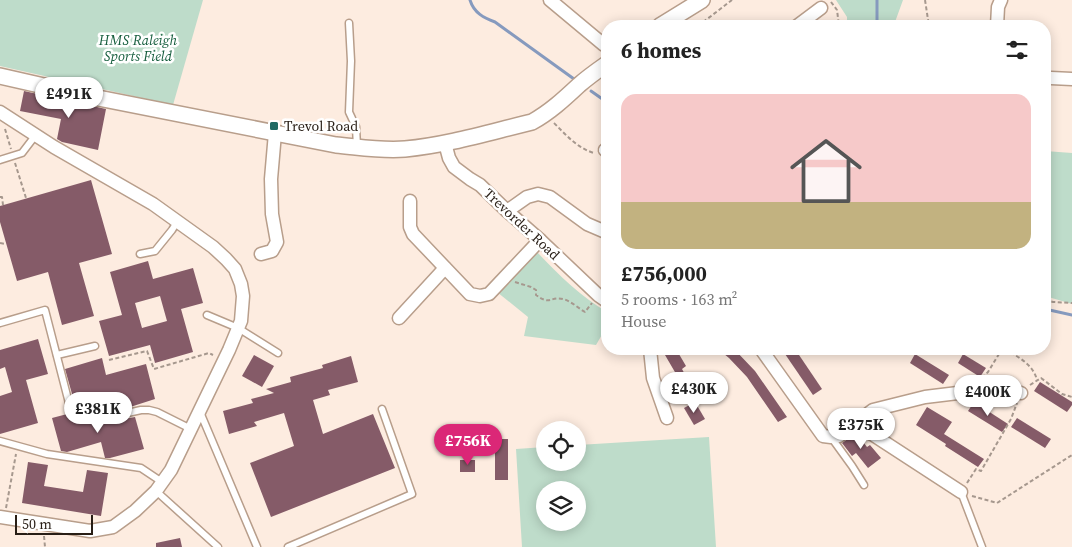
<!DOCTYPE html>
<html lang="en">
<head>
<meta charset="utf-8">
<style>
	:root { --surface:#fff; --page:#f2f2f2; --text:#222; --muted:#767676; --accent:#db2777 }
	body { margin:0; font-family:"Source Serif 4",serif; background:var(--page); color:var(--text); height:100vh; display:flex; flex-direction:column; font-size:19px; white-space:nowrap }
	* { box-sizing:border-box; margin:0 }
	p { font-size:16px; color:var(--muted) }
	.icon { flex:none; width:28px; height:28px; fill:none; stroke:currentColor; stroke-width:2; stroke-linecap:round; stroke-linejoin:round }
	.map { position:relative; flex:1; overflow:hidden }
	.details { position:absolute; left:601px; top:20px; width:450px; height:335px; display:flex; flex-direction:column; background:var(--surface); border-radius:20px; box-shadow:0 2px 12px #0003 }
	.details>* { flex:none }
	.controls { position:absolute; left:536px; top:421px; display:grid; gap:10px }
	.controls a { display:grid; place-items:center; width:50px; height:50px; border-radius:50%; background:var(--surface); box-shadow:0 2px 12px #0003; font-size:25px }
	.scale { position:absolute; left:15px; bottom:12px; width:78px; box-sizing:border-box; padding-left:5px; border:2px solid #281e16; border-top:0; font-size:14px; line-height:18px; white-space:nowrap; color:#281e16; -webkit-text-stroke:4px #fff; paint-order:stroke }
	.price { position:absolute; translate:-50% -42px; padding:0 11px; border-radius:18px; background:#fff; color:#222; font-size:16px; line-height:32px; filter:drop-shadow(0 1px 2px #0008) }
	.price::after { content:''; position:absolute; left:50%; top:30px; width:15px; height:11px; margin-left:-8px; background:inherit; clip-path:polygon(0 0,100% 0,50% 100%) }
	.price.current { background:var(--accent); color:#fff }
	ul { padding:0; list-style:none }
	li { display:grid; align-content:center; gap:10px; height:265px; padding:0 20px }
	li span { display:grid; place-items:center; height:155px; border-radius:15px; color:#555 }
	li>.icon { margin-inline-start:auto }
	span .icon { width:90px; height:90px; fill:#fffc; stroke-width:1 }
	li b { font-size:21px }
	h2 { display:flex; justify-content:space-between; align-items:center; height:60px; padding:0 20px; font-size:21px }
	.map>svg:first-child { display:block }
</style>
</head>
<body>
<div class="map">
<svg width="1072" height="547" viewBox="0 0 1072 547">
	<rect width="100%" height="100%" fill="#fdece0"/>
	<g fill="#bedcca" fill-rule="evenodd">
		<path d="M0,0H203L173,105L0,66Z"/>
		<path d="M836,0H903L895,22V26H847V17Z"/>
		<path d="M1045,151L1072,153V304L1045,296Z"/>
		<path d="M537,252C560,276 579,295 607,312V326L596,345L524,336L528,317L497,292Z"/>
		<path d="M709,437L716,547H522L516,449L545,447V462H578V445ZM545,490H578V522H545Z"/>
	</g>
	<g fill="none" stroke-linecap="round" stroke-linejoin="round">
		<g stroke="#869abe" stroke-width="3">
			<path d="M470,0C474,13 484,18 495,22L574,79"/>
			<path d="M877,26V0"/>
			<path d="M591,91L608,103"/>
			<path d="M1045,309L1072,315"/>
		</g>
	</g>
	<g fill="#855b68" fill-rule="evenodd">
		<path d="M24,91L106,109L98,150L62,142L57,139L61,119L20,111Z"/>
		<path d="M91,180L112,254L79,263L94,316L62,325L48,272L17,281L0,222V206Z"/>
		<path d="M148,261L153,279L193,268L203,303L181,309L193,352L155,363L150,345L109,356L99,321L122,315L110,272ZM160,296L167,321L142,328L135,303Z"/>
		<path d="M38,339L48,374L26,380L38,423L0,434V396L12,392L5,367L0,369V350Z"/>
		<path d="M676,349L686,366L682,369L695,393L684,399L675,382L679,379L665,355Z"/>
		<path d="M718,349H734L735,350L755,371L787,417L778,422L747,377L729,358Z"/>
		<path d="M793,349H795L822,389L813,395L785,354Z"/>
		<path d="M915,354L949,375L943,384L910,363Z"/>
		<path d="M963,354L986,368L980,377L958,363Z"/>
		<path d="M254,355L274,366L262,387L242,376Z"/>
		<path d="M351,356L358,382L328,390L330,395L313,400L323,434L373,414L395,468L271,517L250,463L294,446L284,413L254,422L257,426L229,434L223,411L253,403L251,399L274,393L266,389L291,382L290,377L323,368L322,365Z"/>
		<path d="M102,358L106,375L146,364L155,399L124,409L116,405L113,393L100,397L97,396L74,401L65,369Z"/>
		<path d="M1040,382L1072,402V405L1067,412L1034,391Z"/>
		<path d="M695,402L705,419L694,425L684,408Z"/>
		<path d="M974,402L1008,424L1002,432L968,411Z"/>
		<path d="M927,407L952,422L944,434L984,459L978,467L945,446L946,444L916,425Z"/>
		<path d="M90,408L94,425L119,418L124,419L135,417L144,449L110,458H105L101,442L67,452L61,451L52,418Z"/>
		<path d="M1017,418L1051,439L1045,448L1011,427Z"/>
		<path d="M856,433L867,447L870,445L881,458L868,468L856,453L852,456L842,443Z"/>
		<rect x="495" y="439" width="13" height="41"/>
		<rect x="460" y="460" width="15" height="12"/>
		<path d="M28,462L48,465L44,486L83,492L87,470L108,473L101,516L22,503Z"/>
		<path d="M180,538L182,547H156V543Z"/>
	</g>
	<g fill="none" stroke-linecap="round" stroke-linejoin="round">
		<defs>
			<g id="service">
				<path d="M349,23L351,61L349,112L356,127L357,147"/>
				<path d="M0,160L22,153L35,136"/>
				<path d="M140,254L155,251L172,230L177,222"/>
				<path d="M207,315L238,328L278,353"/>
				<path d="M0,323L45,310L70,407L98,401L123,414L141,410H149L157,412L191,429"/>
				<path d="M57,355L95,346"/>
				<path d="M200,412L257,547"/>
				<path d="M831,437L852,466L864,485"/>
				<path d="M0,441L47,454L141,468L162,482"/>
				<path d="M156,491L218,547"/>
				<path d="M961,492L982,547"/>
				<path d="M288,547L412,494L382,409"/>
			</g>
			<g id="minor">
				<path d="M550,0L604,45"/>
				<path d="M797,26L821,8"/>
				<path d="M997,26L998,7L1001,0"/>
				<path d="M1051,78L1072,79"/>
				<path d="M0,112L54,147L153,204L213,247L226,259L235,269L241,284L243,296L241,321L229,350L171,470L156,491L135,511L113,527L90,531L0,517"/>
				<path d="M445,143L449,158L454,167L470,179L480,185L507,211L540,240L598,295L608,302"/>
				<path d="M605,150L608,152"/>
				<path d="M410,201V227L413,234L470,294L480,296L489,294L540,240"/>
				<path d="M507,211L527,197L538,194L550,197L587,224L608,233"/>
				<path d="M261,254L272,251L277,242L272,214L271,179L275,133"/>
				<path d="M399,318L445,268"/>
				<path d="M650,349L653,378L667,418"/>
				<path d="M761,349L823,436L831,437L839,436L873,410L925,397L999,388L1021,393"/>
				<path d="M855,423L961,492"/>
			</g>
			<g id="tertiary">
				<path d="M660,26L702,0"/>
				<path d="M0,76L88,96L336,145C359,147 381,151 405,149C448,145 490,132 532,122C550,112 564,99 579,85C588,77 598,70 608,63"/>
			</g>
		</defs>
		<use href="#service" stroke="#b89e8b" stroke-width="9"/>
		<use href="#minor" stroke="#b89e8b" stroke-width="15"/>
		<use href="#tertiary" stroke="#b89e8b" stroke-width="18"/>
		<g stroke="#a6988e" stroke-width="2" stroke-dasharray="4 2.5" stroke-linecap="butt">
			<path d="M925,0L929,26"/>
			<path d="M831,2L837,10L839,26"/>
			<path d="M698,26L732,0"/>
			<path d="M554,123C566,135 577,148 594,153"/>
			<path d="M5,129L11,149"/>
			<path d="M15,163L26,198"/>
			<path d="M0,197H2L3,205"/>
			<path d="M0,243L6,244"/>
			<path d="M515,282L531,287L536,290V295C551,306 550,296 563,299C571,301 578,308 585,312L592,303"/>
			<path d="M1045,300L1053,302L1072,303"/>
			<path d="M1005,349C1018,357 1033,364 1037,380"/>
			<path d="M109,360L147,351L154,369L209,353L213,355"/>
			<path d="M982,378L988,372L1002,349"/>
			<path d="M1030,385L1041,378L1062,394L1072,397"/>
			<path d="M967,483L976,469L981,471L1011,419L1017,403"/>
			<path d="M972,496L997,503L1072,455"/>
			<path d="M6,508L16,454"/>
			<path d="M44,536L45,547"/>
		</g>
		<use href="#service" stroke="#fff" stroke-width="6"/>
		<use href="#minor" stroke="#fff" stroke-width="12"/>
		<use href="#tertiary" stroke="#fff" stroke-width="15"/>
	</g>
	<rect fill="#1e6a65" stroke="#fff" stroke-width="2" x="269" y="121" width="10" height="10" rx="2.5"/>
	<g text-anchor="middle" stroke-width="5" stroke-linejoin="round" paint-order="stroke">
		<g font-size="14" font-style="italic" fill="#155d3d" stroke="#fff">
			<text x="138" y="45">HMS Raleigh<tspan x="138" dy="16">Sports Field</tspan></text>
		</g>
		<g font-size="14" fill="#281e16" stroke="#fff" text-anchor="start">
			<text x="284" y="131">Trevol Road</text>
		</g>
		<g font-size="14" fill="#281e16" stroke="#fff">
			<text transform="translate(522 224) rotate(43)" y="5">Trevorder Road</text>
		</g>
	</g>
</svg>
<div class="controls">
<a><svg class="icon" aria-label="locate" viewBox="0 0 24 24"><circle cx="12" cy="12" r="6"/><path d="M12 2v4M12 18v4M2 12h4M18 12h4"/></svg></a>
<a><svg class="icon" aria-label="layers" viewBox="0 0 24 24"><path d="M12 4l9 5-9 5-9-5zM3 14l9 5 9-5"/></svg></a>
</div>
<div class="scale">50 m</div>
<b class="price" style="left:69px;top:119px">£491K</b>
<b class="price" style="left:694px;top:414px">£430K</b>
<b class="price" style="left:988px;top:417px">£400K</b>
<b class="price" style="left:98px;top:434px">£381K</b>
<b class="price" style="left:861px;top:450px">£375K</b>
<b class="price current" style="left:468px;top:466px">£756K</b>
<section class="details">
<h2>6 homes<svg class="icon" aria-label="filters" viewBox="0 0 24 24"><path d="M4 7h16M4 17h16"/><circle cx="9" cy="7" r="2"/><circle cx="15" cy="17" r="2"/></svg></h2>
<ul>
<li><span style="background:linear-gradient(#f6c9c9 70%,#c2b280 0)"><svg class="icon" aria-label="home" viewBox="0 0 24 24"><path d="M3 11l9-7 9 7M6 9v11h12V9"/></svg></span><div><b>£756,000</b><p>5 rooms · 163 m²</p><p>House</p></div></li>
</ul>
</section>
</div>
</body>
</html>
